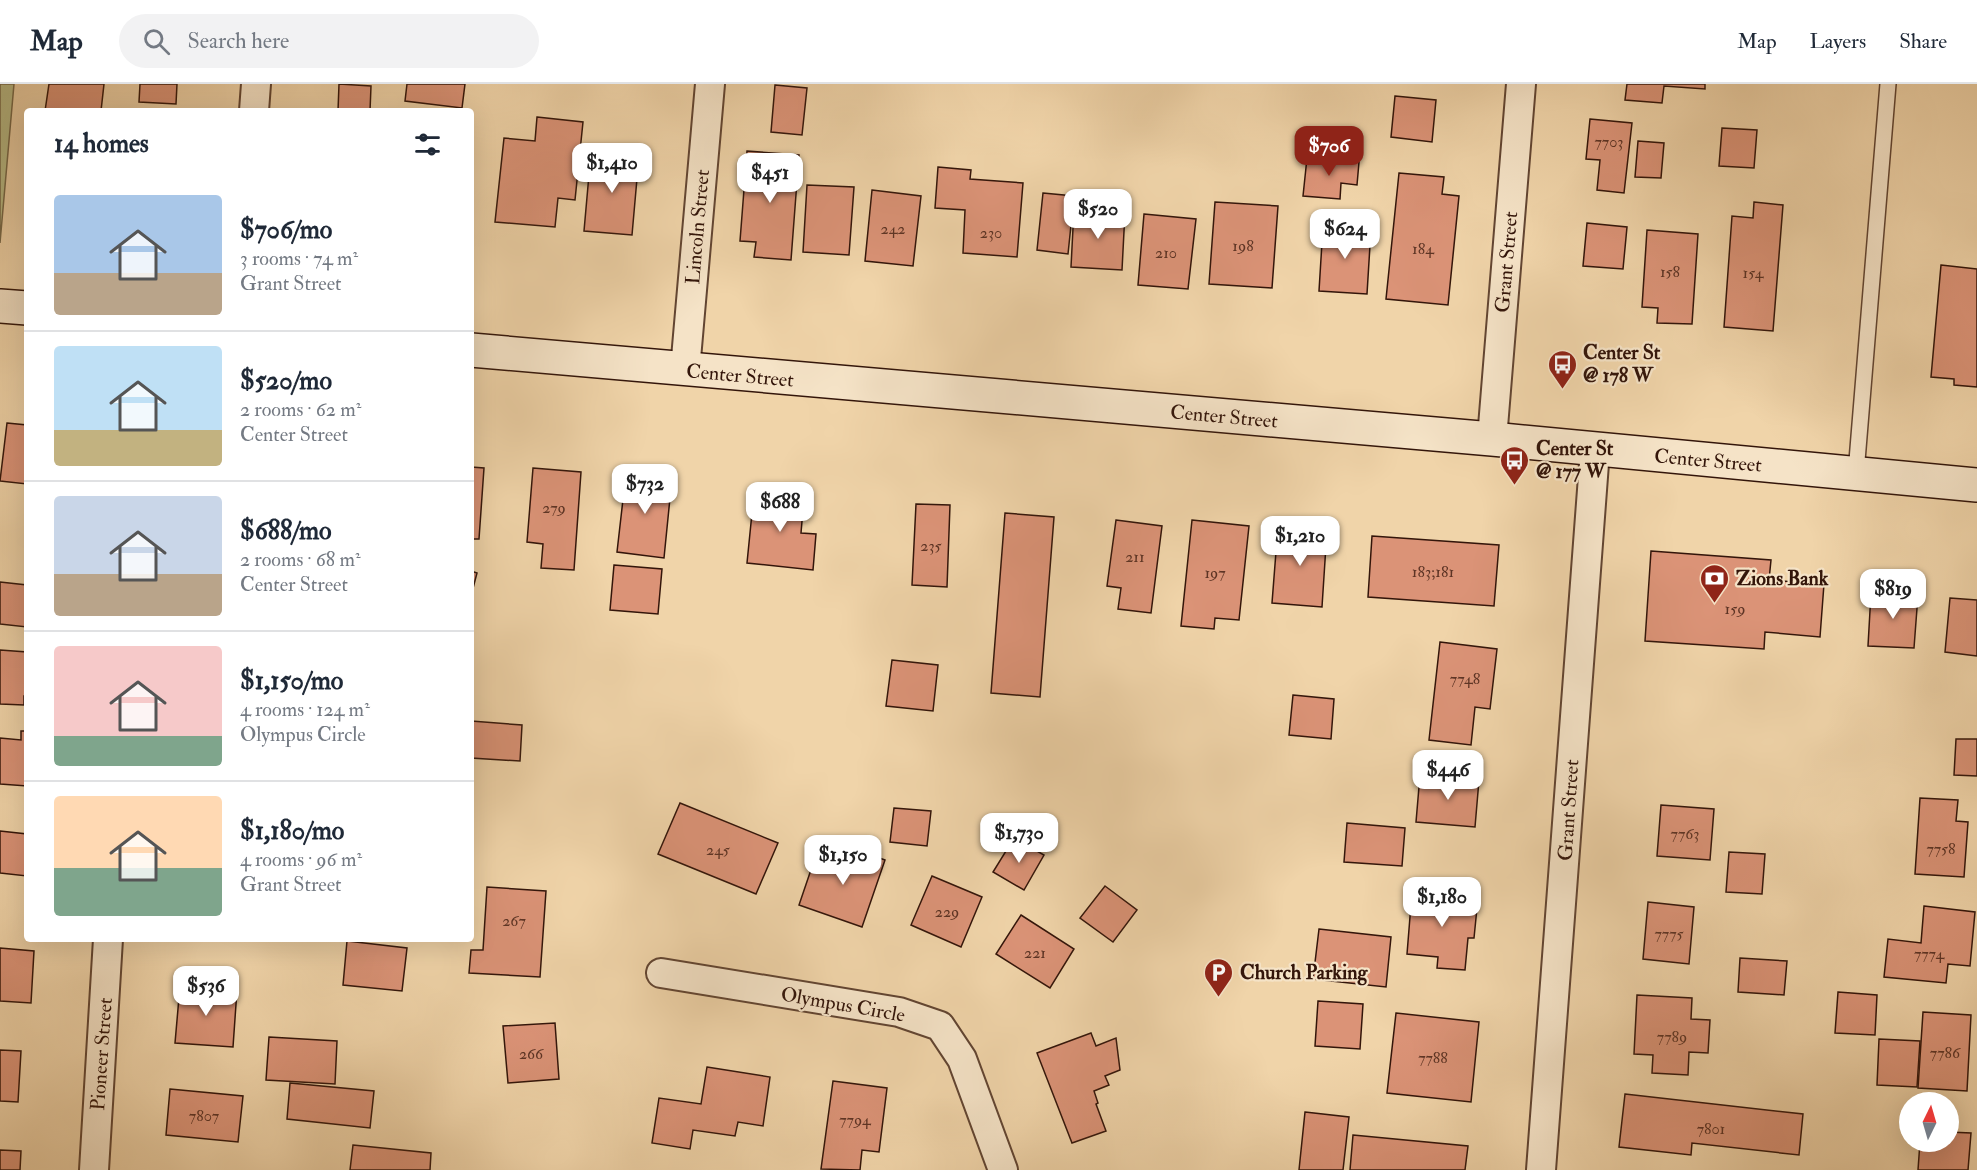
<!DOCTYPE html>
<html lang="en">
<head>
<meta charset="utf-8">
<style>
	:root { --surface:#fff; --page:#f2f2f3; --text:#1f2937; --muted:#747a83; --line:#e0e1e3; --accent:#8f2418 }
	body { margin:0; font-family:"IM FELL Double Pica",serif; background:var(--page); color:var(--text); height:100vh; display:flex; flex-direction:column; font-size:22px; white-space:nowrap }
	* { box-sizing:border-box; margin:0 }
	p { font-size:20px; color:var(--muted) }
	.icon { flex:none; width:33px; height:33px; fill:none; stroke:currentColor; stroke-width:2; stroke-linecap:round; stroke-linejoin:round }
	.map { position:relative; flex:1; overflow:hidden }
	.drawer { position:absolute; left:24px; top:24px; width:450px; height:834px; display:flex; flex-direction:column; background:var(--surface); border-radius:6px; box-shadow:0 6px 24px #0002 }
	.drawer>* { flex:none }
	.needle { width:39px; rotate:5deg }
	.buttons { position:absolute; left:1899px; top:1008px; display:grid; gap:12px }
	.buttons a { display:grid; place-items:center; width:60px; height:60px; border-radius:50%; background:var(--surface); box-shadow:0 6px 24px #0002; font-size:30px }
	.price { position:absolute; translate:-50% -51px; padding:0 14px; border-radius:12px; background:#fff; color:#222; font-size:20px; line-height:39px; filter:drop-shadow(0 2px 3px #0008) }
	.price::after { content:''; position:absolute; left:50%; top:36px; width:18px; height:14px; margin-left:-9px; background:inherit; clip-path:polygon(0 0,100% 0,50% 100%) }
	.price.on { background:var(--accent); color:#fff }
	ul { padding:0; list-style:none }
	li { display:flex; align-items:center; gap:18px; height:150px; padding:0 30px }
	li+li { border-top:2px solid var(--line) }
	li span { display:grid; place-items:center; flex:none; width:168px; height:120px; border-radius:6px; color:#555 }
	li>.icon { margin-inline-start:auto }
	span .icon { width:72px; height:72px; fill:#fffc; stroke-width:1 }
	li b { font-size:26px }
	h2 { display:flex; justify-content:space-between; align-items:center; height:72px; padding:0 30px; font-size:26px }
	header { display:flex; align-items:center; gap:36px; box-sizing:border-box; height:84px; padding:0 30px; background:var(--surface); border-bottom:2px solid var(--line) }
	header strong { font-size:28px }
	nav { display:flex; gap:33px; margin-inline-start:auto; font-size:21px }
	.search { width:420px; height:54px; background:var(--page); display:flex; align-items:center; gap:15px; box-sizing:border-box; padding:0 21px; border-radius:33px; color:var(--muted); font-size:22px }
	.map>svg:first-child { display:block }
</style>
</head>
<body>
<header>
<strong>Map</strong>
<div class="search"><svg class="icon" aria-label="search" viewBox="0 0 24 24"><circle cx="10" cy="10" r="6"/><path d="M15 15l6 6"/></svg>Search here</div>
<nav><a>Map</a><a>Layers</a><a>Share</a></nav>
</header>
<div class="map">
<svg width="1977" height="1086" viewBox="0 0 1977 1086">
	<rect width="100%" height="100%" fill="#f0d4a9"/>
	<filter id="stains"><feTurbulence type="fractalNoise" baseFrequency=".00333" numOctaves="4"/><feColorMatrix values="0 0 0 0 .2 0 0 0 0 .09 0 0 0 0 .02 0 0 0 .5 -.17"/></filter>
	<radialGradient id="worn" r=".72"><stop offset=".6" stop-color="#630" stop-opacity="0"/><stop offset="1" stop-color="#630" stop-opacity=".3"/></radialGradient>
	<path fill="#b8bd89" stroke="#76694a" stroke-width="1.5" d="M0,0H14L0,159Z"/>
	<g fill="#db9377" stroke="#33150a" stroke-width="1.5">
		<path d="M49,0H104L101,27H45Z"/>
		<path d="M140,0H177L176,20L139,18Z"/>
		<path d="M339,0L371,2L370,27H338Z"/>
		<path d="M407,0H465L462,24L405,17Z"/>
		<path d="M1627,0H1705V5L1664,2L1662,19L1625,16Z"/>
		<path d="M775,1L807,4L802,51L771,48Z"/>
		<path d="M1395,12L1436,16L1432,58L1391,53Z"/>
		<path d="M537,33L583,38L575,116L558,114L555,143L495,138L504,54L535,57Z"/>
		<path d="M1590,35L1632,39L1624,109L1597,106L1600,76L1586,75Z"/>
		<path d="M1722,44L1757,46L1754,84L1719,82Z"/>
		<path d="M1638,57L1664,59L1661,94L1635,93Z"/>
		<path d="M747,67L799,71L791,176L754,173L756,158L740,157Z"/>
		<path d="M591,68L639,72L632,151L584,147Z"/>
		<path d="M1307,74L1359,78L1357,101L1341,99L1340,115L1303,112Z"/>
		<path d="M938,83L971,86L970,95L1023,99L1017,173L963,169L965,126L935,124Z"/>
		<path d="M1399,89L1444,93L1442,110L1459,112L1448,221L1386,215Z"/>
		<path d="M807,101L854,103L849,171L803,168Z"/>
		<path d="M872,106L921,112L913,182L865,177Z"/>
		<path d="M1043,109L1074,112L1068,170L1037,166Z"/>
		<path d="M1215,118L1278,122L1272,204L1209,200Z"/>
		<path d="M1754,118L1783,121L1773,247L1724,243L1732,132L1753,134Z"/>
		<path d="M1074,125L1125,128L1122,186L1071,183Z"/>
		<path d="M1144,130L1196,135L1188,205L1138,201Z"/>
		<path d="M1587,139L1627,143L1623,185L1583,182Z"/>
		<path d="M1323,142L1371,145L1367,210L1319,207Z"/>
		<path d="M1647,146L1698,150L1692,240L1657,239L1658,224L1642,223Z"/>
		<path d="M1941,181L1977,185V303L1954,301V295L1931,293Z"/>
		<path d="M7,339L27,341V400L0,397Z"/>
		<path d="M471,383L484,384L479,455H471Z"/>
		<path d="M533,384L581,388L574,486L541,484L543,460L527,458Z"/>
		<path d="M626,389L672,394L664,474L617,468Z"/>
		<path d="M754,409L804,414L801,449L816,450L813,486L747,479Z"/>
		<path d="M916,420L950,421L947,503L912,501Z"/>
		<path d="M1005,429L1054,433L1040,613L991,609Z"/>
		<path d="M1116,436L1162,442L1151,529L1118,525L1121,504L1107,502Z"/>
		<path d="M1192,436L1249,442L1239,536L1215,534L1214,545L1181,542Z"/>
		<path d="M1278,442L1327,446L1322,523L1272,519Z"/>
		<path d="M1372,452L1499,461L1494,522L1368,513Z"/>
		<path d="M1651,467L1771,476L1769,496L1824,500L1820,553L1765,548L1764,565L1645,557Z"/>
		<path d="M614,481L662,485L658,530L610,526Z"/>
		<path d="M471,487L477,489L471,512Z"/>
		<path d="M0,498L27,501V543L0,540Z"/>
		<path d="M1871,509L1918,511L1914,564L1868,562Z"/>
		<path d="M1950,514L1977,516V572L1945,568Z"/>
		<path d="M1440,558L1497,565L1490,625L1475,623L1471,661L1429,656Z"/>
		<path d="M0,566L27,568V612H24V621L0,620Z"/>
		<path d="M892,576L938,581L933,627L886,622Z"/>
		<path d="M1293,611L1334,615L1331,655L1289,651Z"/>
		<path d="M471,637L522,641L520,677L471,674Z"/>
		<path d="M21,647H27V702L0,700V654L21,656Z"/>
		<path d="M1956,655H1977V692L1954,691Z"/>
		<path d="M1420,691L1479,696L1475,743L1416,738Z"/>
		<path d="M1920,714L1958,716L1956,737L1968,738L1964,793L1915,790Z"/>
		<path d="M680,719L778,759L756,810L658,770Z"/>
		<path d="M1661,721L1714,725L1710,776L1657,772Z"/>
		<path d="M894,724L931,727L927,762L890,758Z"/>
		<path d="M1347,739L1405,744L1402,782L1344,778Z"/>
		<path d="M0,747L27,750V792L0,789Z"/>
		<path d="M1014,754L1044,771L1024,806L993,788Z"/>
		<path d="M846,762L885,776L862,843L799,821L816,771L840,779Z"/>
		<path d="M1729,768L1765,770L1762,810L1726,808Z"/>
		<path d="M932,792L982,813L961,863L911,841Z"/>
		<path d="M1105,802L1137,826L1113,858L1080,834Z"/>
		<path d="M487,803L546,807L540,893L469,889L471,866H483Z"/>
		<path d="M1412,808L1478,814L1474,854H1468L1465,886L1437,884L1438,873L1407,870Z"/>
		<path d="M1648,818L1694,823L1689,880L1643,875Z"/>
		<path d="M1924,822L1975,828L1970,882L1948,880L1946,899L1884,893L1888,855L1921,859Z"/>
		<path d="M1021,831L1074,865L1050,904L996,870Z"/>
		<path d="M1319,845L1391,853L1386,903L1313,895Z"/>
		<path d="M347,857L407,864L402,907L343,901Z"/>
		<path d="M0,864L34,867L31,919L0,917Z"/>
		<path d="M1740,874L1787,877L1784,911L1738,908Z"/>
		<path d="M180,902L237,906L233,963L175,959Z"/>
		<path d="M1838,908L1877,911L1875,951L1835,949Z"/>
		<path d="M1637,911L1692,914L1691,935L1710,936L1708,969L1689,968L1688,991L1652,989L1653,971L1634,970Z"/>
		<path d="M1318,917L1363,920L1360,965L1315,962Z"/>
		<path d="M1923,928L1971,931L1967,1007L1918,1004Z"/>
		<path d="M1396,929L1479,938L1471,1018L1387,1009Z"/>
		<path d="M555,939L559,995L508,999L503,942Z"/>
		<path d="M1091,949L1096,962L1116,954L1120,986L1105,992L1109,1001L1094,1007L1098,1019L1096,1020L1106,1047L1072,1059L1037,969Z"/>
		<path d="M269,953L337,957L335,1000L266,996Z"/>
		<path d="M1879,955L1920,957L1917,1003L1877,1001Z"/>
		<path d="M0,966L21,967L18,1018L0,1017Z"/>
		<path d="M707,983L770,993L763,1042L738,1038L735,1052L693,1046L690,1065L652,1059L659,1014L701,1020Z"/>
		<path d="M833,997L887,1004L879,1068L862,1066L860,1086L821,1085Z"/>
		<path d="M290,999L374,1007L370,1044L287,1035Z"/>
		<path d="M170,1005L243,1012L238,1058L166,1051Z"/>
		<path d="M1625,1010L1803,1030L1799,1071L1692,1059L1691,1071L1619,1063Z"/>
		<path d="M1305,1028L1349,1033L1343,1086H1299Z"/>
		<path d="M1948,1048L1971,1049L1968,1086H1918L1920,1058H1948Z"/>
		<path d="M1353,1051L1468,1062L1465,1086H1350Z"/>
		<path d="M353,1061L431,1069L430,1086H350Z"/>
		<path d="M0,1066L21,1067L20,1086H0Z"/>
	</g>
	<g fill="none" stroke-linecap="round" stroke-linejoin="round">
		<defs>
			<path id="lane" d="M1856,389L1888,0"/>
			<g id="street">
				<path d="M254,27L256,0"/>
				<path d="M685,286L710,0"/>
				<path d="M1492,355L1521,0"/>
				<path d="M661,889L899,928L940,942L962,975L1003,1086"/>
				<path d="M94,1086L108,855"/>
				<path d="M1541,1086L1595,366"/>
			</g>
			<g id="secondary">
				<path d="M0,222L27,224"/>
				<path d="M471,266L1492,355L1977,401"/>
			</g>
		</defs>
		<use href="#lane" stroke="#624532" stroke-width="18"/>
		<use href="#street" stroke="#624532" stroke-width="32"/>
		<use href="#secondary" stroke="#33150a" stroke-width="36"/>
		<use href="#lane" stroke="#f5e3c7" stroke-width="15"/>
		<use href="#street" stroke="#f5e3c7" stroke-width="28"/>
		<use href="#secondary" stroke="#f5e3c7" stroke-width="33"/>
	</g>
	<defs>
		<symbol id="bus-pin" viewBox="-11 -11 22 30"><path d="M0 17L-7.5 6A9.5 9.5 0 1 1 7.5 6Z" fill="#8f2418" stroke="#f5e3c7"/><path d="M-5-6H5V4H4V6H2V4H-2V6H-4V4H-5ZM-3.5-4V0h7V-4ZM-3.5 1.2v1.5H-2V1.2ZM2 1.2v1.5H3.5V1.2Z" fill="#fff"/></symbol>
		<symbol id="bank-pin" viewBox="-11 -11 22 30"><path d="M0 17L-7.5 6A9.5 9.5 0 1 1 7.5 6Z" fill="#8f2418" stroke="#f5e3c7"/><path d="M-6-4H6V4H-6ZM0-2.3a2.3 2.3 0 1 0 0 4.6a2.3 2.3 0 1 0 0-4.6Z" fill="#fff"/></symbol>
		<symbol id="parking-pin" viewBox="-11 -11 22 30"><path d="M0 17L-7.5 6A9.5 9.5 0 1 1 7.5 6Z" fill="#8f2418" stroke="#f5e3c7"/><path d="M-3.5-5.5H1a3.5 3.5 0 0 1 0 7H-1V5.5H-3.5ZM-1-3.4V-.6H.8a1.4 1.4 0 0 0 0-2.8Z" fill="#fff"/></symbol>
	</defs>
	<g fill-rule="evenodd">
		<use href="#bus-pin" x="1546" y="264" width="33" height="45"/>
		<use href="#bus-pin" x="1498" y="360" width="33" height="45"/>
		<use href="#bank-pin" x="1698" y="478" width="33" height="45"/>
		<use href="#parking-pin" x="1202" y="872" width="33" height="45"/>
	</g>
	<g text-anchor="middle" stroke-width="4.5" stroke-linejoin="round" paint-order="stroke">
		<g font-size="16" fill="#5d3425">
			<text x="1609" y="63">7703</text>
			<text x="893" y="150">242</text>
			<text x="991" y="154">230</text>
			<text x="1243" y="167">198</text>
			<text x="1423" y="170">184</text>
			<text x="1166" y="174">210</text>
			<text x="1670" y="193">158</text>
			<text x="1753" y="194">154</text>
			<text x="554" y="429">279</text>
			<text x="931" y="467">235</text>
			<text x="1135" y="478">211</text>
			<text x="1433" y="493">183;181</text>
			<text x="1215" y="494">197</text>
			<text x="1735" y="530">159</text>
			<text x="1465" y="600">7748</text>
			<text x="1685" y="755">7763</text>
			<text x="1941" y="770">7758</text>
			<text x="718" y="771">245</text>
			<text x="947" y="833">229</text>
			<text x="514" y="842">267</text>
			<text x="1669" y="855">7775</text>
			<text x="1035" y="874">221</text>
			<text x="1929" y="875">7774</text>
			<text x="1672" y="958">7789</text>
			<text x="1945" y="974">7786</text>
			<text x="531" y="975">266</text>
			<text x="1433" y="979">7788</text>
			<text x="204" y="1037">7807</text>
			<text x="855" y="1041">7794</text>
			<text x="1711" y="1050">7801</text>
		</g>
		<g font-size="20" fill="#33150a" stroke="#f5e3c7">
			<text transform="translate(697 143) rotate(-85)" y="7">Lincoln Street</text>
			<text transform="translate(1506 178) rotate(-85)" y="7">Grant Street</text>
			<text transform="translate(740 291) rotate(5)" y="7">Center Street</text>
			<text transform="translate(1224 332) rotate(5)" y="7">Center Street</text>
			<text transform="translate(1708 376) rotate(5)" y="7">Center Street</text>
			<text transform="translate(1568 726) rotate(-86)" y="7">Grant Street</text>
			<text transform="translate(843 920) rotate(10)" y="7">Olympus Circle</text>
			<text transform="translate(101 970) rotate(-86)" y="7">Pioneer Street</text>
		</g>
		<g font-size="20" font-weight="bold" fill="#33150a" stroke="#f5e3c7" text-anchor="start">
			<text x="1583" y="275">Center St<tspan x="1583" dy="23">@ 178 W</tspan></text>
			<text x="1536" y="371">Center St<tspan x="1536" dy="23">@ 177 W</tspan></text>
			<text x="1736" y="501">Zions Bank</text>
			<text x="1240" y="895">Church Parking</text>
		</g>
	</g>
	<rect width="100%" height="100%" filter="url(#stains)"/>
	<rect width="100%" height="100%" fill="url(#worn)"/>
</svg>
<div class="buttons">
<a><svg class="needle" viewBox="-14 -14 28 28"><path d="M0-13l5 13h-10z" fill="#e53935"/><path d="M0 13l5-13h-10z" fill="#747a83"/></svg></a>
</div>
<b class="price on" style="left:1329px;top:93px">$706</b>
<b class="price" style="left:612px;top:110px">$1,410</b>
<b class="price" style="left:770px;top:120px">$451</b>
<b class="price" style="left:1098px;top:156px">$520</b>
<b class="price" style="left:1345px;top:176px">$624</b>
<b class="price" style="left:645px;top:431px">$732</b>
<b class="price" style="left:780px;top:449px">$688</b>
<b class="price" style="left:1300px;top:483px">$1,210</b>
<b class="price" style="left:1893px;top:536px">$819</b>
<b class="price" style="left:1448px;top:717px">$446</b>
<b class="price" style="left:1019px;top:780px">$1,730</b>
<b class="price" style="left:843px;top:802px">$1,150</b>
<b class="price" style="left:1442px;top:844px">$1,180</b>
<b class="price" style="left:206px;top:933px">$536</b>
<section class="drawer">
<h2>14 homes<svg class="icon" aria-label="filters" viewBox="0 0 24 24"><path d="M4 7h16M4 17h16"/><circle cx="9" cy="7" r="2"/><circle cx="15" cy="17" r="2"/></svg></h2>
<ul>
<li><span style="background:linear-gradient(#a9c7e8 65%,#b9a48a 0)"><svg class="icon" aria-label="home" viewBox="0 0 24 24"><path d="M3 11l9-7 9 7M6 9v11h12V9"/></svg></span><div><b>$706/mo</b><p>3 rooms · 74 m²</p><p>Grant Street</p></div></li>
<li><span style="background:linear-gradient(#bfe0f5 70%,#c2b280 0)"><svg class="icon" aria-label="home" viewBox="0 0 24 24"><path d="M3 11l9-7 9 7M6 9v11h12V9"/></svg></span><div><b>$520/mo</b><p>2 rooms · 62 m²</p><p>Center Street</p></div></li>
<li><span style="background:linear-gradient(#c9d6e8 65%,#b9a48a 0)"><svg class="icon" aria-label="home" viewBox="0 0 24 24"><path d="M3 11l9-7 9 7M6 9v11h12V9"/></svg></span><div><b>$688/mo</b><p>2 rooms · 68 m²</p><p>Center Street</p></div></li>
<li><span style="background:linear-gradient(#f6c9c9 75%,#7fa58c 0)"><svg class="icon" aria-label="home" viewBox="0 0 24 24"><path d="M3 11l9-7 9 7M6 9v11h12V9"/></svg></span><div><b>$1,150/mo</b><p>4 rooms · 124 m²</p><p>Olympus Circle</p></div></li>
<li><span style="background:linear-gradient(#ffd9b3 60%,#7fa58c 0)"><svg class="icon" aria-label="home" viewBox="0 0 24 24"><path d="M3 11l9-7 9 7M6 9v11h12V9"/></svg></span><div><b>$1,180/mo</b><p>4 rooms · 96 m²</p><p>Grant Street</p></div></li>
</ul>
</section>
</div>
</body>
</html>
